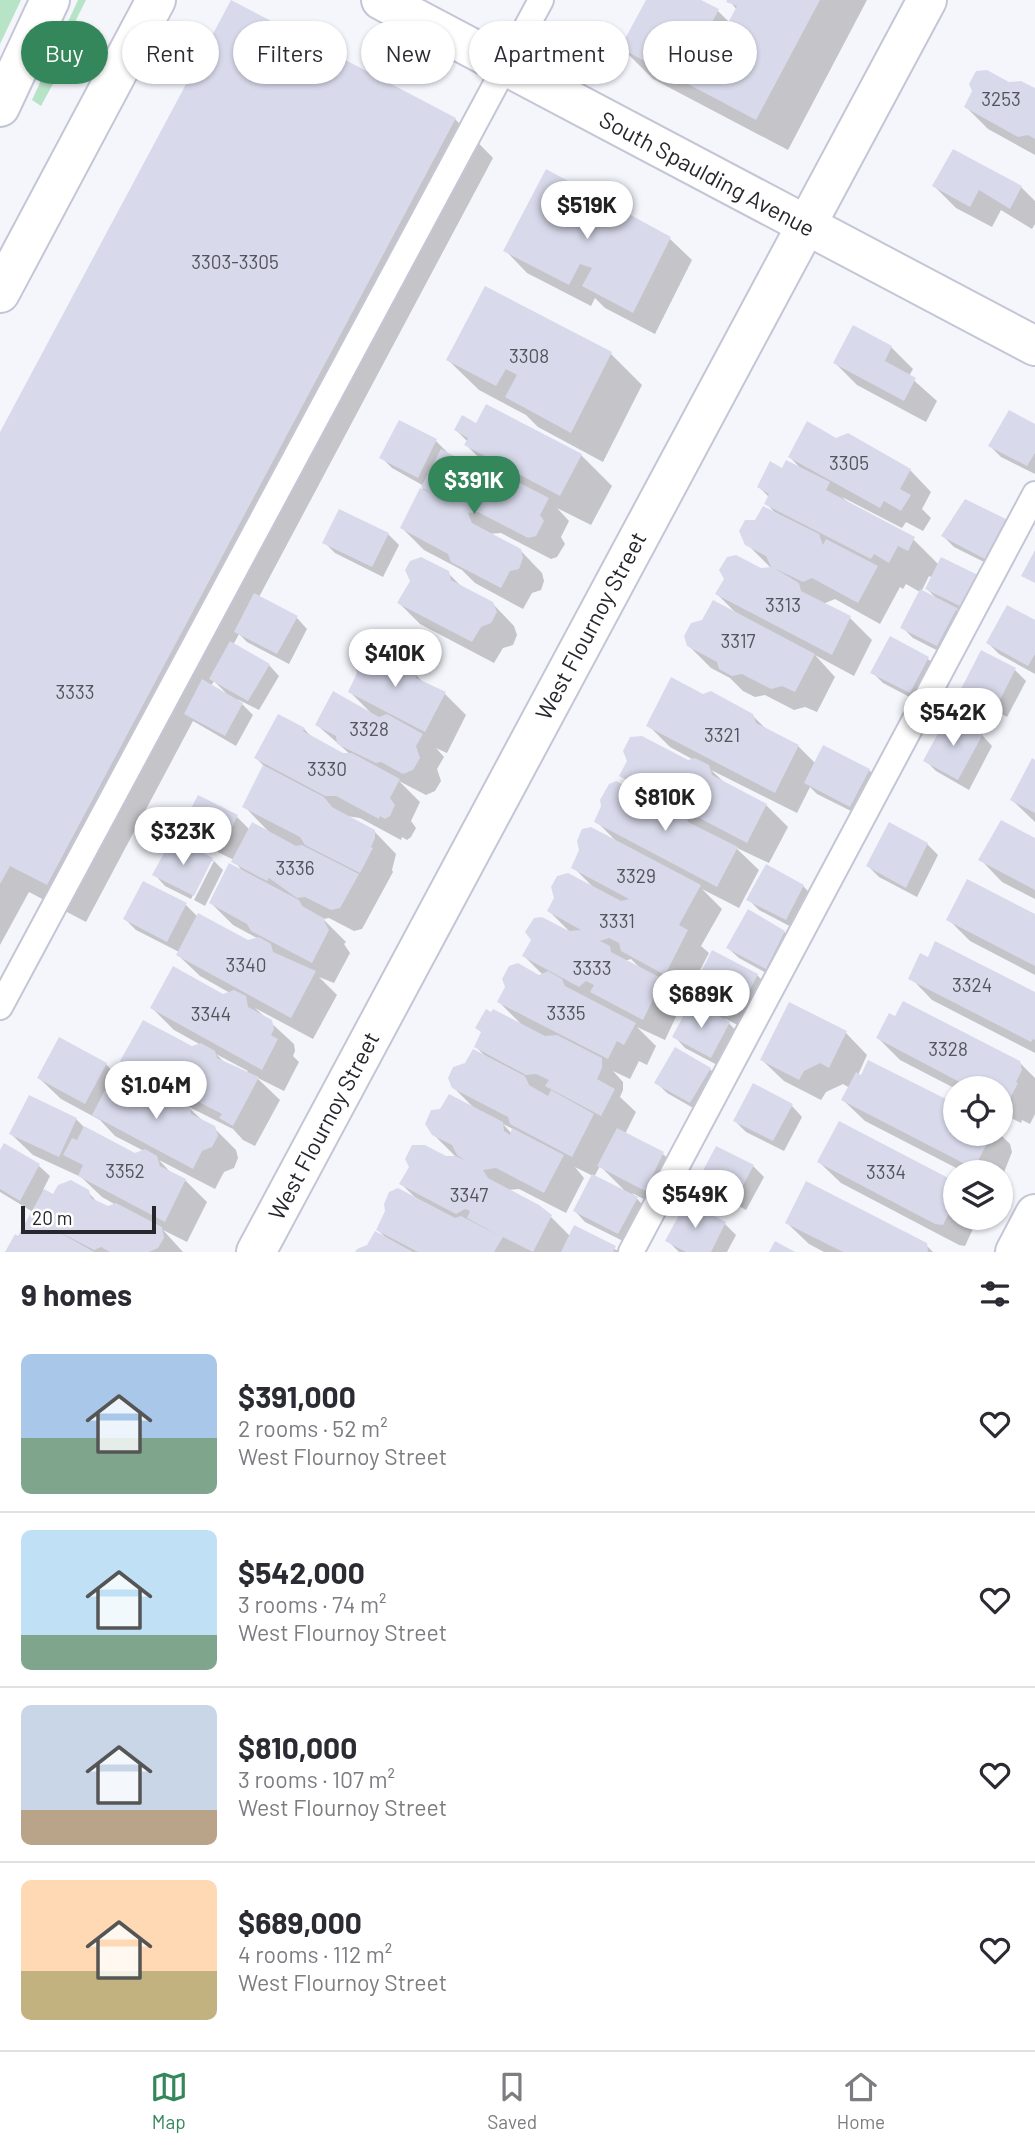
<!DOCTYPE html>
<html lang="en">
<head>
<meta charset="utf-8">
<style>
	:root { --surface:#fff; --page:#f7f7f7; --text:#2b2b33; --muted:#7c7c81; --line:#e1e1e2; --accent:#34875a }
	body { margin:0; font-family:Barlow,sans-serif; background:var(--page); color:var(--text); height:100vh; display:flex; flex-direction:column; font-size:26px; white-space:nowrap }
	* { box-sizing:border-box; margin:0 }
	p { font-size:23px; color:var(--muted) }
	.icon { flex:none; width:38px; height:38px; fill:none; stroke:currentColor; stroke-width:2; stroke-linecap:round; stroke-linejoin:round }
	.map { position:relative; height:1252px; overflow:hidden }
	.details { display:flex; flex-direction:column; background:var(--surface); flex:1 }
	.details>* { flex:none }
	.guide { position:absolute; left:21px; top:21px; width:994px; height:63px; display:flex; gap:14px }
	.fabs { position:absolute; left:943px; top:1076px; display:grid; gap:14px }
	.fabs a { display:grid; place-items:center; width:70px; height:70px; border-radius:50%; background:var(--surface); box-shadow:0 2px 5px #0004; font-size:35px }
	.scale { position:absolute; left:21px; bottom:18px; width:135px; box-sizing:border-box; padding-left:7px; border:4px solid #26262c; border-top:0; font-size:19px; line-height:24px; white-space:nowrap; color:#26262c; -webkit-text-stroke:5px #fff; paint-order:stroke }
	.price { position:absolute; translate:-50% -60px; padding:0 16px; border-radius:24px; background:#fff; color:#222; font-size:23px; line-height:46px; filter:drop-shadow(0 2px 4px #0008) }
	.price::after { content:''; position:absolute; left:50%; top:42px; width:21px; height:16px; margin-left:-10px; background:inherit; clip-path:polygon(0 0,100% 0,50% 100%) }
	.price.current { background:var(--accent); color:#fff }
	ul { padding:0; list-style:none }
	li { display:flex; align-items:center; gap:21px; height:175px; padding:0 21px }
	li+li { border-top:2px solid var(--line) }
	li span { display:grid; place-items:center; flex:none; width:196px; height:140px; border-radius:10px; color:#555 }
	li>.icon { margin-inline-start:auto }
	span .icon { width:84px; height:84px; fill:#fffc; stroke-width:1 }
	li b { font-size:30px }
	h2 { display:flex; justify-content:space-between; align-items:center; height:84px; padding:0 21px; font-size:30px }
	.chip { padding:0 24px; border-radius:32px; background:var(--surface); box-shadow:0 2px 5px #0004; font-size:24px; line-height:63px }
	.chip.current { background:var(--accent); color:#fff }
	.dock { display:flex; justify-content:space-around; align-items:center; height:98px; border-top:2px solid var(--line); background:var(--surface); font-size:19px; color:var(--muted) }
	.dock a { display:grid; justify-items:center; gap:4px }
	.dock .current { color:var(--accent) }
	.map>svg:first-child { display:block }
</style>
</head>
<body>
<div class="map">
<svg width="1035" height="1252" viewBox="0 0 1035 1252">
	<rect width="100%" height="100%" fill="#f5f6fc"/>
	<g fill="#b7e3c7">
		<path d="M0,0H21L0,44Z"/>
		<path d="M78,0H86L66,40L74,45L41,106L32,100Z"/>
	</g>
	<g fill="#0003" fill-rule="evenodd">
		<path d="M648,0H698L718,11L730,23L737,10L729,0H867L788,150L653,79L622,48Z"/>
		<path d="M1008,84L1035,90V155L988,129L966,107Z"/>
		<path d="M455,119L493,158L259,597L297,618L307,629L289,664L247,642L239,634L233,645L269,665L279,676L259,710L237,699L253,715L236,746L193,721L86,922L29,892L0,945V436ZM214,681L227,694L211,686Z"/>
		<path d="M934,186L1021,187L1035,201V224L1032,229L1001,210L992,227L956,208Z"/>
		<path d="M670,239L692,260L655,334L605,308L595,298L591,306L527,273L506,251Z"/>
		<path d="M486,289L611,354L642,385L603,462L538,427L526,415L479,390L448,360Z"/>
		<path d="M891,347L913,369L909,376L937,401L926,422L857,385L835,363Z"/>
		<path d="M477,425L581,455L612,486L591,525L557,508L569,521L561,537L565,544L557,557L551,559L501,533L488,534L520,550L542,573L544,581L541,590L532,593L523,609L475,583L462,570L424,550L402,528L424,486L392,468L381,457L436,441L447,452L446,454L490,477L497,475L466,445L468,442L456,430Z"/>
		<path d="M1035,426V474L1001,457L990,446Z"/>
		<path d="M836,440L910,470L931,492L922,509L931,518L923,531L906,522L902,528L842,497L850,504L913,539L939,565L973,617L955,608L967,620L948,656L913,638L902,627L920,592L906,584L903,589L900,587L880,624L835,599L823,604L850,618L872,640L854,676L815,655L835,677L817,712L805,707L794,710L765,695L755,697L743,691L730,678L711,668L689,646L737,614L717,594L760,570L772,569L747,544L756,521L776,514L766,503L769,497L759,487L782,471L801,469L790,457ZM929,576L933,578L927,589L938,600L921,592Z"/>
		<path d="M1005,520L1016,531L996,568L954,547L943,536Z"/>
		<path d="M388,534L399,545L383,577L335,553L324,542Z"/>
		<path d="M448,573L463,588L492,603L514,626L517,635L513,645L503,648L494,663L420,624L399,603L412,581Z"/>
		<path d="M1035,622V674L999,654L988,643Z"/>
		<path d="M890,638L928,659L939,669L921,703L883,683L872,672Z"/>
		<path d="M982,652L1015,670L1026,681L1007,717L974,699L963,688Z"/>
		<path d="M414,673L425,684L445,694L466,715L447,753L436,748L444,757L437,769L441,781L435,791L426,795L399,781L420,802L411,821L416,828L411,837L407,840L402,837L401,840L360,818L346,816L374,831L396,854L392,870L393,872L362,929L354,931L329,918L323,919L346,942L344,944L350,953L334,983L319,977L337,995L313,1039L255,1008L294,1044L295,1051L293,1056L299,1062L284,1091L256,1077L280,1100L255,1146L243,1140L233,1129L187,1106L204,1122L214,1128L236,1150L238,1158L234,1168L224,1172L215,1189L159,1160L173,1175L185,1180L207,1202L187,1242L163,1230L183,1252H7L19,1238L33,1212L0,1192V1153L39,1166L50,1176L43,1190L53,1197L88,1192L100,1205L108,1208L116,1205L102,1197L81,1177L33,1155L11,1134L76,1119L86,1129L135,1155L144,1151L115,1136L100,1120L61,1099L39,1078L106,1064L118,1077L166,1103L176,1099L144,1082L122,1060L201,1045L174,1030L152,1008L230,993L200,976L178,955L179,952L136,930L125,919L144,883L186,905L198,917L248,942L259,939L233,925L211,903L242,871L234,860L193,840L182,829L237,817L250,830L270,833L244,806L264,766L256,758L304,729L314,739L342,754L351,755L317,725L371,713L350,692ZM216,1054L248,1071L246,1073L225,1063Z"/>
		<path d="M703,695L752,715L768,731L798,746L816,764L869,770L880,781L861,816L817,794L810,787L797,813L711,770L726,784L766,805L788,827L769,863L735,847L759,870L739,908L702,889L722,909L701,946L709,953L687,995L666,985L683,1002L665,1040L637,1027L656,1046L647,1065L639,1061L630,1079L613,1071L623,1082V1090L620,1097L636,1112L625,1134L663,1154L685,1175L667,1211L632,1193L647,1210L629,1244L585,1222L575,1211L593,1176L575,1167L584,1178L566,1213L519,1189L508,1190L550,1216L570,1236L575,1227L620,1252H357L387,1239L378,1230L416,1198L401,1184L445,1158H457L433,1134L475,1109L453,1087L486,1057L476,1047L521,1024L499,1002L543,975L524,956L572,934L549,911L593,887L573,867L616,841L596,821L642,796L621,775L694,760L670,747L648,725ZM631,959L642,970L624,961ZM503,1124L513,1129L512,1134ZM600,1166L627,1193L594,1177Z"/>
		<path d="M982,735L992,746L969,790L936,771L925,760Z"/>
		<path d="M1035,762V822L1012,800Z"/>
		<path d="M173,840L214,861H210L191,899L165,886L155,875Z"/>
		<path d="M1035,840V899L1002,882L981,860Z"/>
		<path d="M927,844L938,855L917,897L879,877L868,866Z"/>
		<path d="M214,861L223,870L205,906L194,900Z"/>
		<path d="M803,886L814,897L797,930L759,910L748,899Z"/>
		<path d="M1035,916V975L970,941L948,919Z"/>
		<path d="M784,932L795,943L777,979L739,958L728,948Z"/>
		<path d="M929,959L1035,994V1053L932,1000L911,978Z"/>
		<path d="M757,975L779,997L759,1036L724,1018L740,1035L723,1068L685,1048L675,1037L720,1018L694,992Z"/>
		<path d="M846,1033L867,1055L858,1075L956,1134H1000L1010,1144L1012,1152L1001,1180V1172H964L865,1121L843,1100L850,1088L843,1084L826,1092L821,1100L784,1081L762,1060Z"/>
		<path d="M878,1038L1019,1062L1035,1078V1114L1030,1124L1022,1120L1021,1123L1001,1113V1088L956,1089L900,1060Z"/>
		<path d="M710,1069L721,1080L702,1113L667,1093L656,1082Z"/>
		<path d="M792,1106L802,1117L784,1151L746,1132L735,1121Z"/>
		<path d="M819,1162L955,1184L956,1218H978L965,1246L959,1245L841,1183Z"/>
		<path d="M753,1166L764,1177L746,1210L711,1191L700,1180Z"/>
		<path d="M687,1204L725,1224L736,1235L727,1252H679L667,1240Z"/>
		<path d="M787,1223L926,1245L933,1252H824L809,1244Z"/>
	</g>
	<g fill="#d8daeb">
		<path d="M231,0L456,118L47,885L10,866L0,884V432Z"/>
		<path d="M646,0H701L719,9L703,40L715,48L707,63L715,67L729,43L720,38L737,6L726,2L727,0H820L756,120L620,48Z"/>
		<path d="M987,70L1009,82L1021,81L1035,88V139L1028,135L1018,137L964,107L972,91L969,84L976,71Z"/>
		<path d="M953,149L1022,186L1010,209L979,190L970,207L932,186Z"/>
		<path d="M546,169L671,237L633,313L582,286L592,268L580,264L569,285L503,251Z"/>
		<path d="M485,286L612,352L571,433L505,397L517,375L506,369L496,386L446,360Z"/>
		<path d="M853,325L892,346L885,361L916,378L904,401L833,363Z"/>
		<path d="M486,404L582,454L560,496L464,445L468,438L454,430L462,415L476,423Z"/>
		<path d="M1009,410L1035,424V453L1027,466L988,446Z"/>
		<path d="M399,420L437,439L418,478L379,458Z"/>
		<path d="M807,421L836,438L848,433L911,469L900,489L911,495L901,511L884,501L880,508L788,457Z"/>
		<path d="M441,449L490,475L500,473L549,498L540,515L544,521L536,536L528,538L478,512L468,513L472,523L521,549L523,558L519,569L510,571L501,588L451,562L448,554L400,528L420,488L433,494L421,487Z"/>
		<path d="M786,460L830,482L826,490L915,537L908,551L898,546L889,563L874,554L871,559L764,504L769,494L757,487L770,461L782,468Z"/>
		<path d="M965,499L1006,519L985,559L941,536Z"/>
		<path d="M763,506L819,534L823,545L826,539L878,566L858,603L812,578L803,582L774,568L799,583L801,591L851,616L832,655L715,594L724,579L719,570L727,557L736,555L761,568L771,567L766,556L745,545L739,531L745,520H755Z"/>
		<path d="M339,509L389,533L372,567L322,543Z"/>
		<path d="M1035,550V583L1021,576Z"/>
		<path d="M421,557L449,571L451,580L493,602L497,612L491,623L481,627L472,642L397,603L410,581L405,570L410,561Z"/>
		<path d="M941,557L978,575L962,607L925,589Z"/>
		<path d="M920,589L957,608L937,646L900,628Z"/>
		<path d="M254,593L298,616L277,654L234,632Z"/>
		<path d="M713,600L815,654L795,692L782,686L771,689L742,674L732,676L719,669L717,662L687,646L684,636L691,623L702,620Z"/>
		<path d="M1007,605L1035,620V654L1028,666L986,643Z"/>
		<path d="M890,636L929,657L910,693L870,673Z"/>
		<path d="M230,641L270,664L248,701L209,679Z"/>
		<path d="M369,647L415,671L416,678L446,692L425,732L348,692L357,673L353,660L359,650Z"/>
		<path d="M981,650L1016,668L996,708L961,689Z"/>
		<path d="M671,677L703,694L711,691L753,714L756,723L799,745L775,793L646,726Z"/>
		<path d="M202,679L243,703L225,736L184,714Z"/>
		<path d="M333,691L379,717L387,714L423,734L416,746L420,758L413,770L403,774L381,762L376,763L337,744L336,736L315,725Z"/>
		<path d="M278,714L305,728L303,731L343,753H352L400,779L390,798L395,805L390,816L385,819L380,816L379,819L336,796H325L254,758Z"/>
		<path d="M948,715L983,734L958,780L923,761Z"/>
		<path d="M642,736L688,760L695,758L709,765L712,775L767,804L747,843L619,776L627,761L623,751L630,737Z"/>
		<path d="M823,745L870,769L850,807L804,783Z"/>
		<path d="M1032,758L1035,760V813L1010,800Z"/>
		<path d="M263,765L324,797L332,807L375,830V838L371,847L373,848L360,873L305,845L300,837L242,807Z"/>
		<path d="M616,781L665,808L672,805L685,811L688,822L738,847L717,887L594,822L601,806L600,800L609,784Z"/>
		<path d="M198,795L238,815L221,850L180,830Z"/>
		<path d="M1001,820L1035,838V890L978,860Z"/>
		<path d="M252,822L296,846L302,845L359,874L340,908L331,910L305,897L297,898L269,878L267,881L231,862Z"/>
		<path d="M889,822L928,843L906,888L866,866Z"/>
		<path d="M591,827L701,885L679,925L688,930L665,975L621,951L619,943L609,938L600,941L610,946L611,952L663,979L643,1020L590,992L594,985L586,981L579,987L522,956L531,940L525,932L534,918L542,917L569,931L581,930L547,911L554,898L551,887L557,876L568,873L621,901L629,899L571,868L579,850L577,841L582,829Z"/>
		<path d="M173,837L213,858L194,896L152,875Z"/>
		<path d="M229,863L299,900L302,906L325,919L324,921L329,930L312,963L251,931L247,924L209,903Z"/>
		<path d="M766,864L804,885L786,920L746,900Z"/>
		<path d="M967,879L1035,914V966L946,920Z"/>
		<path d="M143,881L187,903L167,942L123,919Z"/>
		<path d="M748,909L785,931L766,969L726,948Z"/>
		<path d="M198,913L248,940L259,937L271,944L273,952L316,971L291,1018L176,955Z"/>
		<path d="M935,941L1035,992V1040L1033,1039L1031,1042L908,979L920,953L928,957Z"/>
		<path d="M712,950L758,974L737,1015L691,992Z"/>
		<path d="M518,963L539,975L548,971L562,979L565,986L636,1023L624,1045L617,1041L608,1059L497,1002L505,987L502,979L509,966Z"/>
		<path d="M173,966L223,994L234,990L246,996L248,1007L272,1020L274,1029L271,1035L278,1039L262,1070L150,1008Z"/>
		<path d="M903,1001L1020,1061L1022,1070L1016,1082L1018,1083L1007,1104L1001,1100V1088H971L876,1038L889,1013L895,1016Z"/>
		<path d="M691,1002L730,1022L711,1058L672,1037Z"/>
		<path d="M789,1002L847,1031L829,1068L820,1063L804,1071L799,1080L760,1060Z"/>
		<path d="M486,1009L491,1012L493,1009L545,1036L557,1035L602,1058V1068L597,1079L615,1089L601,1116L545,1086L549,1080L536,1074L526,1075L474,1047L481,1032L475,1028Z"/>
		<path d="M143,1020L192,1046L201,1043L215,1051L217,1058L259,1077L233,1126L219,1118L222,1114L120,1061Z"/>
		<path d="M59,1037L107,1063L85,1104L37,1078Z"/>
		<path d="M675,1047L711,1068L690,1103L654,1083Z"/>
		<path d="M473,1049L525,1076L529,1085L548,1096L551,1090L594,1114L572,1157L510,1124L508,1117L452,1088L448,1078L453,1067L465,1063Z"/>
		<path d="M868,1060L956,1104V1134H989L985,1142L987,1143L976,1165L968,1162L967,1165L841,1100L856,1072L861,1075Z"/>
		<path d="M114,1073L167,1101L175,1098L189,1105L191,1114L215,1126L218,1136L212,1147L202,1151L193,1169L92,1115Z"/>
		<path d="M753,1083L793,1104L773,1141L733,1121Z"/>
		<path d="M449,1094L503,1122L504,1131L510,1135L512,1128L564,1155L544,1193L496,1168L483,1170L488,1178L539,1205L552,1215L533,1252L503,1237L494,1252H418L376,1230L385,1211L384,1204L389,1192L398,1188L455,1218L461,1216L500,1236L467,1218L470,1211L465,1209L456,1214L399,1184L409,1167L405,1159L412,1145H425L446,1156H456L466,1161L457,1155L452,1145L432,1135L425,1124L431,1110L440,1109Z"/>
		<path d="M29,1095L77,1118L59,1157L9,1134Z"/>
		<path d="M839,1121L956,1182L954,1203L943,1225L935,1224L817,1162Z"/>
		<path d="M84,1126L135,1153L145,1149L157,1156L160,1166L186,1179L165,1222L78,1176L83,1165L63,1155L72,1138L77,1140Z"/>
		<path d="M617,1128L664,1152L645,1191L597,1166Z"/>
		<path d="M4,1143L40,1164L20,1201L0,1189V1150Z"/>
		<path d="M716,1146L754,1165L735,1200L698,1180Z"/>
		<path d="M592,1174L638,1197L618,1234L573,1211Z"/>
		<path d="M71,1180L89,1190L91,1198L108,1206L116,1203L162,1227L164,1238L158,1248L149,1252H110L101,1247L94,1250L50,1227L94,1252H5L15,1234L18,1236L44,1189L53,1194L58,1185Z"/>
		<path d="M806,1181L927,1243L928,1252H843L785,1223Z"/>
		<path d="M686,1202L726,1222L711,1252H686L665,1241Z"/>
		<path d="M574,1225L616,1246L613,1252H561Z"/>
		<path d="M375,1231L413,1252H355L357,1249L367,1245Z"/>
		<path d="M775,1241L795,1252H769Z"/>
	</g>
	<g fill="none" stroke-linecap="round" stroke-linejoin="round">
		<defs>
			<g id="lane">
				<path d="M0,1007L541,0"/>
				<path d="M631,1252L1035,494"/>
			</g>
			<g id="street">
				<path d="M381,0L1035,346"/>
				<path d="M256,1252L927,0"/>
				<path d="M1015,1252L1035,1214"/>
			</g>
			<path id="secondary" d="M0,293L156,0"/>
			<path id="highway" d="M0,107L50,0"/>
		</defs>
		<use href="#lane" stroke="#c4c6d6" stroke-width="28"/>
		<use href="#street" stroke="#c4c6d6" stroke-width="42"/>
		<use href="#secondary" stroke="#c4c6d6" stroke-width="42"/>
		<use href="#highway" stroke="#c4c6d6" stroke-width="42"/>
		<use href="#lane" stroke="#fff" stroke-width="24"/>
		<use href="#street" stroke="#fff" stroke-width="38"/>
		<use href="#secondary" stroke="#fff" stroke-width="38"/>
		<use href="#highway" stroke="#fff" stroke-width="38"/>
	</g>
	<g text-anchor="middle" stroke-width="5" stroke-linejoin="round" paint-order="stroke">
		<g font-size="19" fill="#52535c">
			<text x="1001" y="106">3253</text>
			<text x="235" y="269">3303-3305</text>
			<text x="529" y="363">3308</text>
			<text x="849" y="470">3305</text>
			<text x="783" y="612">3313</text>
			<text x="738" y="648">3317</text>
			<text x="75" y="699">3333</text>
			<text x="369" y="736">3328</text>
			<text x="722" y="742">3321</text>
			<text x="327" y="776">3330</text>
			<text x="295" y="875">3336</text>
			<text x="636" y="883">3329</text>
			<text x="617" y="928">3331</text>
			<text x="246" y="972">3340</text>
			<text x="592" y="975">3333</text>
			<text x="972" y="992">3324</text>
			<text x="566" y="1020">3335</text>
			<text x="211" y="1021">3344</text>
			<text x="948" y="1056">3328</text>
			<text x="125" y="1178">3352</text>
			<text x="886" y="1179">3334</text>
			<text x="469" y="1202">3347</text>
		</g>
		<g font-size="23" fill="#26262c" stroke="#fff">
			<text transform="translate(707 174) rotate(28)" y="8">South Spaulding Avenue</text>
			<text transform="translate(591 626) rotate(-62)" y="8">West Flournoy Street</text>
			<text transform="translate(324 1126) rotate(-62)" y="8">West Flournoy Street</text>
		</g>
	</g>
</svg>
<div class="fabs">
<a><svg class="icon" aria-label="locate" viewBox="0 0 24 24"><circle cx="12" cy="12" r="6"/><path d="M12 2v4M12 18v4M2 12h4M18 12h4"/></svg></a>
<a><svg class="icon" aria-label="layers" viewBox="0 0 24 24"><path d="M12 4l9 5-9 5-9-5zM3 14l9 5 9-5"/></svg></a>
</div>
<div class="scale">20 m</div>
<b class="price" style="left:587px;top:241px">$519K</b>
<b class="price current" style="left:474px;top:516px">$391K</b>
<b class="price" style="left:395px;top:689px">$410K</b>
<b class="price" style="left:953px;top:748px">$542K</b>
<b class="price" style="left:665px;top:833px">$810K</b>
<b class="price" style="left:183px;top:867px">$323K</b>
<b class="price" style="left:701px;top:1030px">$689K</b>
<b class="price" style="left:156px;top:1121px">$1.04M</b>
<b class="price" style="left:695px;top:1230px">$549K</b>
<div class="guide">
<a class="chip current">Buy</a>
<a class="chip">Rent</a>
<a class="chip">Filters</a>
<a class="chip">New</a>
<a class="chip">Apartment</a>
<a class="chip">House</a>
</div>
</div>
<section class="details">
<h2>9 homes<svg class="icon" aria-label="filters" viewBox="0 0 24 24"><path d="M4 7h16M4 17h16"/><circle cx="9" cy="7" r="2"/><circle cx="15" cy="17" r="2"/></svg></h2>
<ul>
<li><span style="background:linear-gradient(#a9c7e8 60%,#7fa58c 0)"><svg class="icon" aria-label="home" viewBox="0 0 24 24"><path d="M3 11l9-7 9 7M6 9v11h12V9"/></svg></span><div><b>$391,000</b><p>2 rooms · 52 m²</p><p>West Flournoy Street</p></div><svg class="icon" aria-label="heart" viewBox="0 0 24 24"><path d="M12 20l-8-8c-3-5 5-10 8-4 3-6 11-1 8 4z"/></svg></li>
<li><span style="background:linear-gradient(#bfe0f5 75%,#7fa58c 0)"><svg class="icon" aria-label="home" viewBox="0 0 24 24"><path d="M3 11l9-7 9 7M6 9v11h12V9"/></svg></span><div><b>$542,000</b><p>3 rooms · 74 m²</p><p>West Flournoy Street</p></div><svg class="icon" aria-label="heart" viewBox="0 0 24 24"><path d="M12 20l-8-8c-3-5 5-10 8-4 3-6 11-1 8 4z"/></svg></li>
<li><span style="background:linear-gradient(#c9d6e8 75%,#b9a48a 0)"><svg class="icon" aria-label="home" viewBox="0 0 24 24"><path d="M3 11l9-7 9 7M6 9v11h12V9"/></svg></span><div><b>$810,000</b><p>3 rooms · 107 m²</p><p>West Flournoy Street</p></div><svg class="icon" aria-label="heart" viewBox="0 0 24 24"><path d="M12 20l-8-8c-3-5 5-10 8-4 3-6 11-1 8 4z"/></svg></li>
<li><span style="background:linear-gradient(#ffd9b3 65%,#c2b280 0)"><svg class="icon" aria-label="home" viewBox="0 0 24 24"><path d="M3 11l9-7 9 7M6 9v11h12V9"/></svg></span><div><b>$689,000</b><p>4 rooms · 112 m²</p><p>West Flournoy Street</p></div><svg class="icon" aria-label="heart" viewBox="0 0 24 24"><path d="M12 20l-8-8c-3-5 5-10 8-4 3-6 11-1 8 4z"/></svg></li>
</ul>
</section>
<nav class="dock">
<a class="current"><svg class="icon" aria-label="map" viewBox="0 0 24 24"><path d="M3 6l6-2 6 2 6-2v14l-6 2-6-2-6 2zM9 4v14M15 6v14"/></svg>Map</a>
<a><svg class="icon" aria-label="saved" viewBox="0 0 24 24"><path d="M7 4h10v16l-5-4-5 4z"/></svg>Saved</a>
<a><svg class="icon" aria-label="home" viewBox="0 0 24 24"><path d="M3 11l9-7 9 7M6 9v11h12V9"/></svg>Home</a>
</nav>
</body>
</html>
